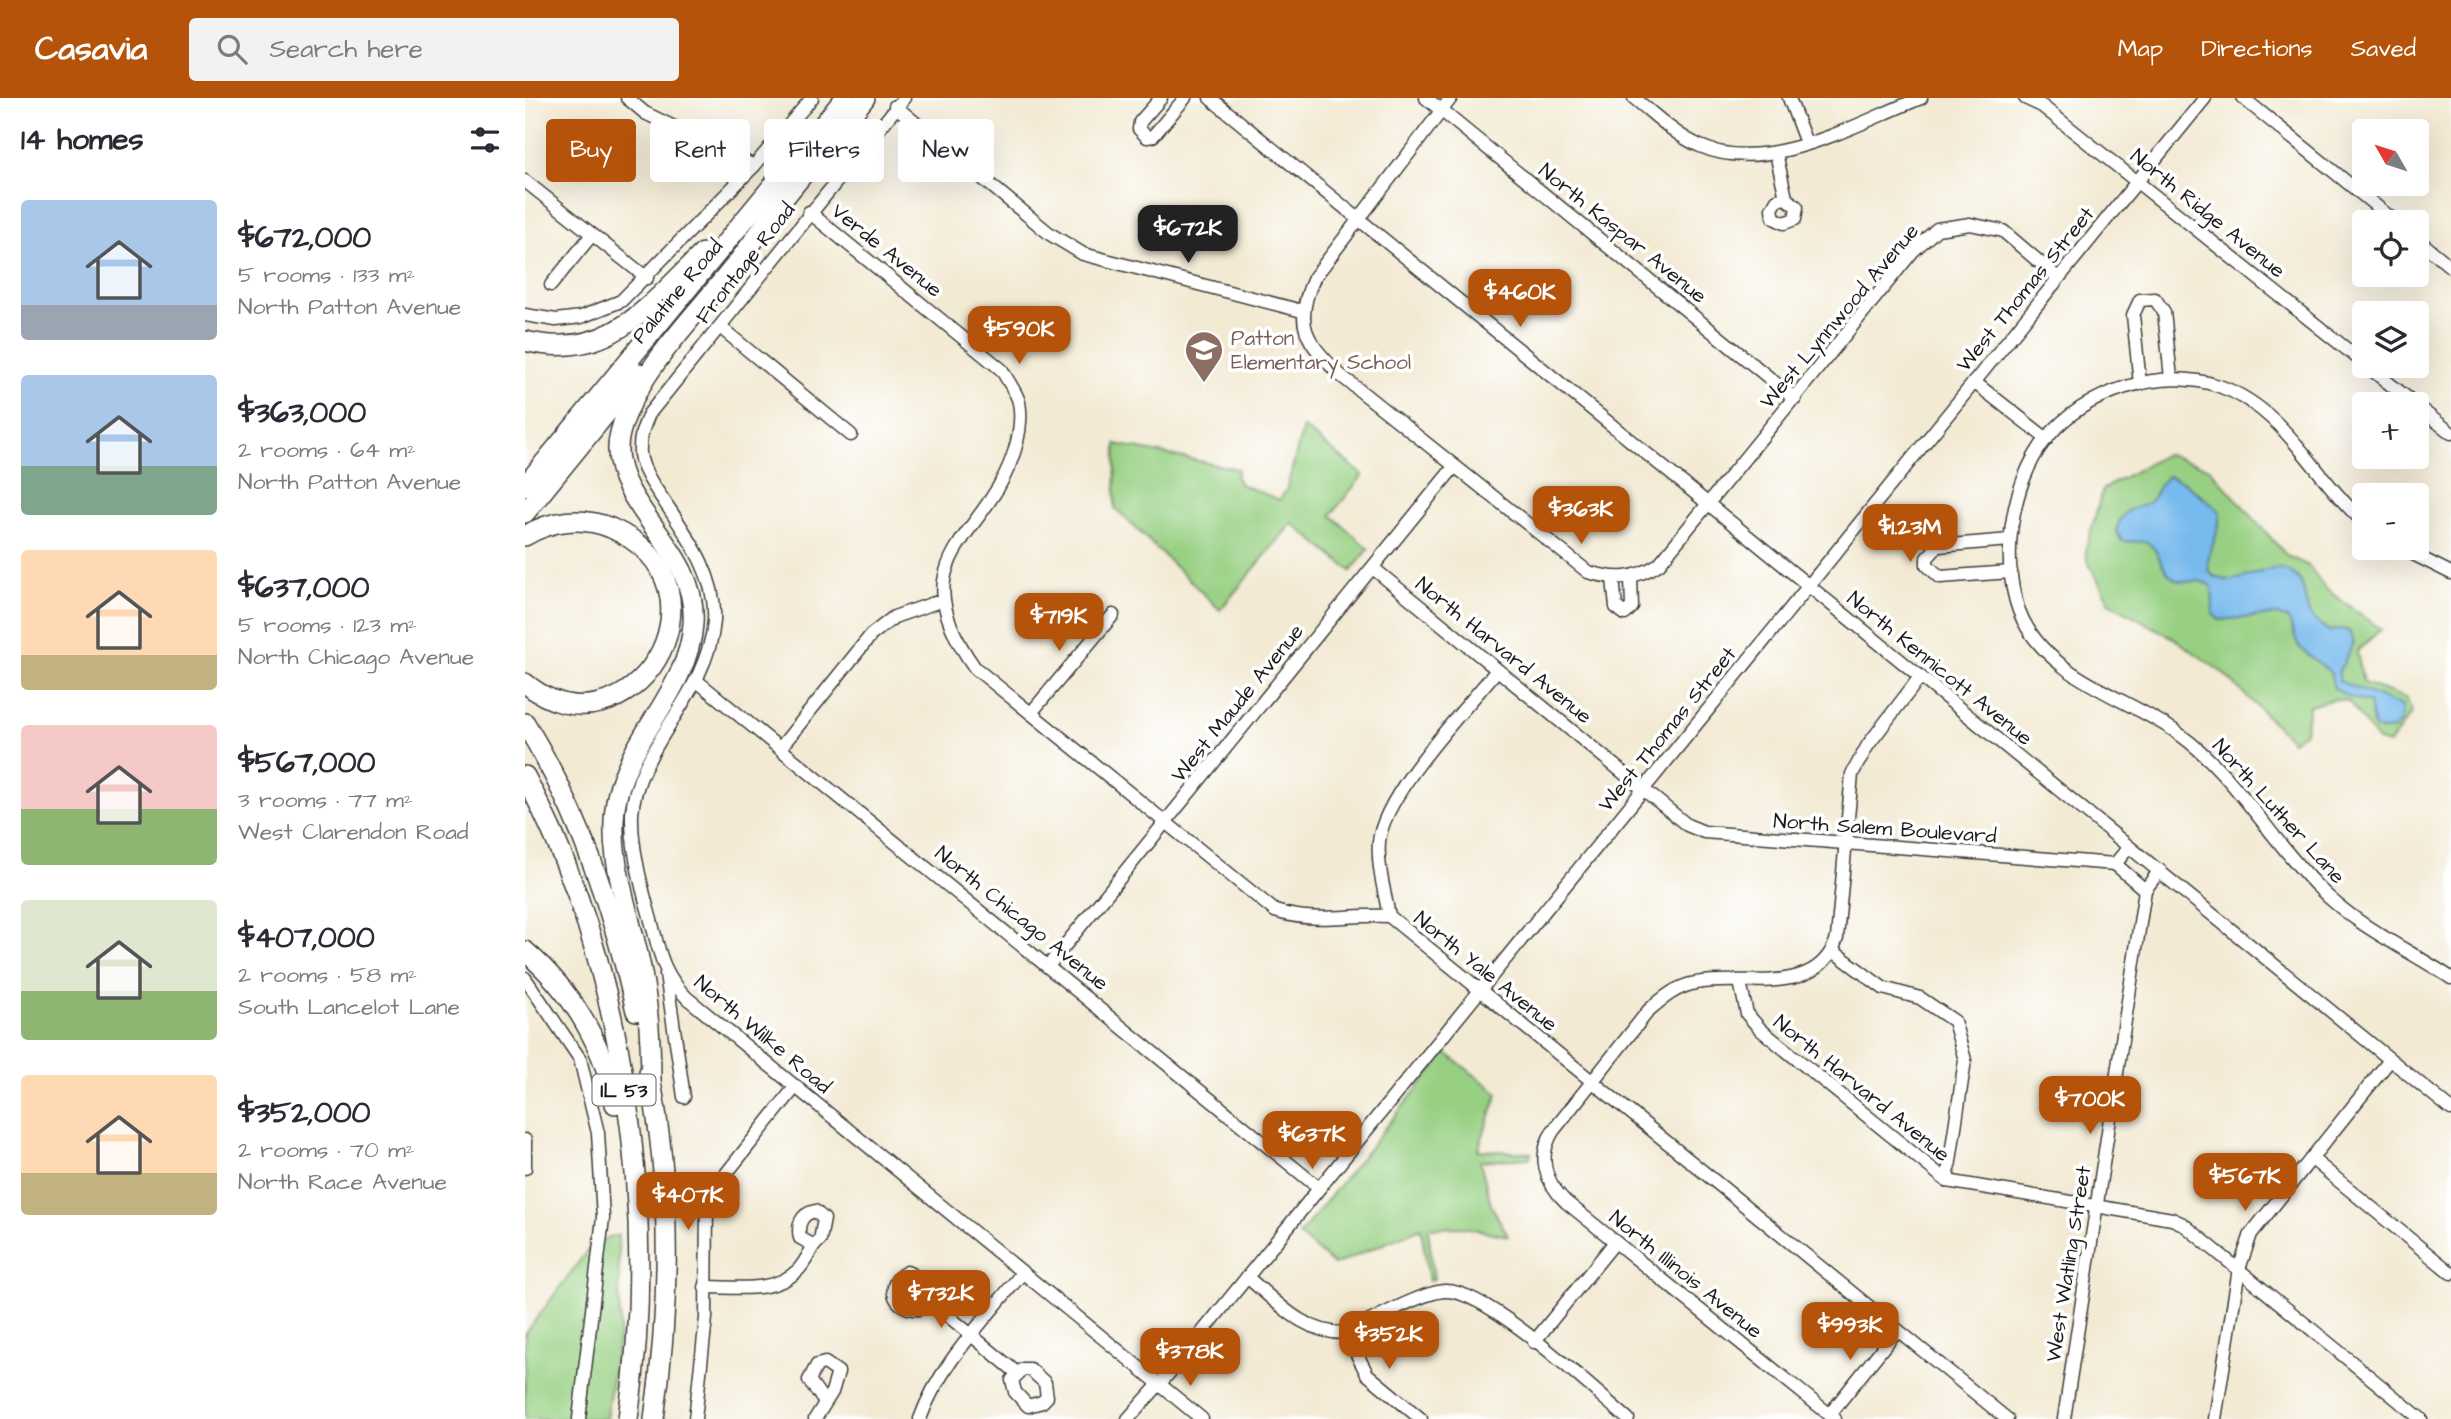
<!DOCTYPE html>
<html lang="en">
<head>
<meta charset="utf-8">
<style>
	:root { --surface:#fff; --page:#f2f2f3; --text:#2b2b33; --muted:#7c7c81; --accent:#b45309 }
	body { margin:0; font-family:"Architects Daughter",sans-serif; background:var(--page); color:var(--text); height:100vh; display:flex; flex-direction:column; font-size:26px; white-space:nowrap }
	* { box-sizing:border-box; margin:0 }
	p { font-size:23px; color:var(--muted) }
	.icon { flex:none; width:38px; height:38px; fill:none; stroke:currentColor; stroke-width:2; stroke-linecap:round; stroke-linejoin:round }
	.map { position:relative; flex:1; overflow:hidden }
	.side { display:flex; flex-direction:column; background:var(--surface); width:525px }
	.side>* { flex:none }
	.top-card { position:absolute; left:21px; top:21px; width:665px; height:63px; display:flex; gap:14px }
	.needle { width:46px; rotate:309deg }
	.buttons { position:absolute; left:1827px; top:21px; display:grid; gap:14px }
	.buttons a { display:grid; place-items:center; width:77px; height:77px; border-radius:7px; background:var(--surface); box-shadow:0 7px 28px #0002; font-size:35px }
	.price { position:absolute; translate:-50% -60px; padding:0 16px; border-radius:14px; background:var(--accent); color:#fff; font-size:23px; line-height:46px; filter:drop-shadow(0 2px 4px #0008) }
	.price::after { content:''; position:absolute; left:50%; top:42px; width:21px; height:16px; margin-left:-10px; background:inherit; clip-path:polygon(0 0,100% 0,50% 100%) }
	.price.selected { background:#222; color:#fff }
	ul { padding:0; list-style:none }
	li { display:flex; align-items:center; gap:21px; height:175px; padding:0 21px }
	li span { display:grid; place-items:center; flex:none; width:196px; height:140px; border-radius:7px; color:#555 }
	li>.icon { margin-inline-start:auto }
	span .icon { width:84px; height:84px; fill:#fffc; stroke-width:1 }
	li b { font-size:30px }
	h2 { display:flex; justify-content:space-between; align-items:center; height:84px; padding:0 21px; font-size:30px }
	.pill { padding:0 24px; border-radius:7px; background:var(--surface); box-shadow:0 7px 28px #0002; font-size:24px; line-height:63px }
	.pill.selected { background:var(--accent); color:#fff }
	header { display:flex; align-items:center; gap:42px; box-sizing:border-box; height:98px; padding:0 35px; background:var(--accent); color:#fff }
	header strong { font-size:33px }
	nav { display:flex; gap:38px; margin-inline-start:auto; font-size:24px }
	.search { width:490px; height:63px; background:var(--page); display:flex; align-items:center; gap:18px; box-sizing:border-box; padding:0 24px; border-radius:7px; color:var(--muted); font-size:26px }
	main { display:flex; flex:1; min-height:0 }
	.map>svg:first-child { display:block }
</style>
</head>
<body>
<header>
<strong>Casavia</strong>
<div class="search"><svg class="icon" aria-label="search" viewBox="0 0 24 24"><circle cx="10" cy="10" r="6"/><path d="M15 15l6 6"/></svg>Search here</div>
<nav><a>Map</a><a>Directions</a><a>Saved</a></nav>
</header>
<main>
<section class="side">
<h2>14 homes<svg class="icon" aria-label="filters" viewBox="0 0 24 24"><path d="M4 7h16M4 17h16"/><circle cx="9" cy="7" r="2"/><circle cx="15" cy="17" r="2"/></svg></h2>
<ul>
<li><span style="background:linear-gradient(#a9c7e8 75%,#9aa5b1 0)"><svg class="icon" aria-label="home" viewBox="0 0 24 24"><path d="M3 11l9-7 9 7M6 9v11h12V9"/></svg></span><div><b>$672,000</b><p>5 rooms · 133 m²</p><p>North Patton Avenue</p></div></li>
<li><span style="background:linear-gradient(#a9c7e8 65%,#7fa58c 0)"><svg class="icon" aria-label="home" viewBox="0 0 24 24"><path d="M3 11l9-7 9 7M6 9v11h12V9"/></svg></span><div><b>$363,000</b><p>2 rooms · 64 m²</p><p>North Patton Avenue</p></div></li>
<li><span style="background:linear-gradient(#ffd9b3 75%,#c2b280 0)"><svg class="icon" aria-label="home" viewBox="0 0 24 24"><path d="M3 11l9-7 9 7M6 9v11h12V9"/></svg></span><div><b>$637,000</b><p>5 rooms · 123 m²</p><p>North Chicago Avenue</p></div></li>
<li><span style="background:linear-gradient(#f6c9c9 60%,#8fb573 0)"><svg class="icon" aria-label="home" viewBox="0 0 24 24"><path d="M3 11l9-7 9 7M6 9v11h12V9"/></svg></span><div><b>$567,000</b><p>3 rooms · 77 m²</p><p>West Clarendon Road</p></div></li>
<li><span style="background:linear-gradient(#dfe7d0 65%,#8fb573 0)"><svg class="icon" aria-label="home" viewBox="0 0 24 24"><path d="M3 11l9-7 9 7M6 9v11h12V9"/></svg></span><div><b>$407,000</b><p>2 rooms · 58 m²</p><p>South Lancelot Lane</p></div></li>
<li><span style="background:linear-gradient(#ffd9b3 70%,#c2b280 0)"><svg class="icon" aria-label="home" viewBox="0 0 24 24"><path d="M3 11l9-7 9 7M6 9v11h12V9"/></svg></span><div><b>$352,000</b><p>2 rooms · 70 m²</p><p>North Race Avenue</p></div></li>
</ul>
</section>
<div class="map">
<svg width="1926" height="1321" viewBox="0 0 1926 1321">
	<rect width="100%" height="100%" fill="#fff"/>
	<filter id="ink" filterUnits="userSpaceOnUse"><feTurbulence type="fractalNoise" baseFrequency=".0143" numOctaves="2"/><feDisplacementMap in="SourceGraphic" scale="14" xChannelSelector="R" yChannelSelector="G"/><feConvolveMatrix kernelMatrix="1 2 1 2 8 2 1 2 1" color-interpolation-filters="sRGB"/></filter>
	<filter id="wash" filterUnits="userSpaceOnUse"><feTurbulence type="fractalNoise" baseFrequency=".00686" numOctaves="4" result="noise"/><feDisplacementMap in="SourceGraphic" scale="28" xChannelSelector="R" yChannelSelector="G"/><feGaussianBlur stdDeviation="1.57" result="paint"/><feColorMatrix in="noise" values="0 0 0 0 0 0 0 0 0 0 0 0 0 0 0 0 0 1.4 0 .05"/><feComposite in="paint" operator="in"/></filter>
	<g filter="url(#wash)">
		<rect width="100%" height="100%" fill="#f3ead4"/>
		<g fill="#98d083" stroke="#5a7650" stroke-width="2">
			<path d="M778,329L838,377L806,417L844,451L826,473L767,425L695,512L590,410L591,346L713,371L711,379L715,386L755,402L762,390Z"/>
			<path d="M1641,356L1684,370L1762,458L1784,468L1801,491L1856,531L1832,553L1838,585L1881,600L1887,614L1864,646L1853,643L1823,603L1809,601L1784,608L1780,634L1767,643L1698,575L1650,541L1585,505L1562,462L1561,450L1578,391Z"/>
			<path d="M921,955L973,995L953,1052L1006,1055L1005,1060L955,1063L966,1107L983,1138L939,1129L903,1130L909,1181L904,1183L896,1130L809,1167L774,1137Z"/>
			<path d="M93,1137L95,1229L81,1321H0V1236L68,1145Z"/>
		</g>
		<path fill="#77baed" stroke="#4a6b84" stroke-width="2" d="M1643,378L1659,384L1694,412C1699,434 1676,460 1685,475C1711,496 1737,462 1763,473C1783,482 1777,499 1784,515C1787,523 1798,528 1804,533L1817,531L1824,533L1829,545L1814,573V583L1877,608L1876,623L1868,632L1856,633L1849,630L1844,605L1821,598L1809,590L1805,574L1774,549L1763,521L1752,517L1694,522L1688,516L1687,489C1673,477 1664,488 1651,482C1635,474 1634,446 1619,444C1612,443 1604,444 1597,443L1591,433C1600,401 1616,415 1627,401C1633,393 1634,384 1643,378Z"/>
	</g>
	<g filter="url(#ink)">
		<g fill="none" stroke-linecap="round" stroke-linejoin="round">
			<defs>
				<g id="minor">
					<path d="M102,0L120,15L229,68"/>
					<path d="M379,0L124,316C118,330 114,340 115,356C117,372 130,390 139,403C163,439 192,478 189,523C183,597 111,649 107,716C106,747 115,784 124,815C134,850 135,873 162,900L677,1321"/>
					<path d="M636,0L615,24L614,31L622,39L628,38L660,0"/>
					<path d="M685,0L1926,1011"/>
					<path d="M901,0L1270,301"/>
					<path d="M926,0L789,180C768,226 781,243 814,276L1063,474C1091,482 1109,482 1134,466L1388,153L1412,131L1445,126L1478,133L1533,180"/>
					<path d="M1109,0C1130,17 1150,37 1175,48C1243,78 1332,25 1396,0"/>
					<path d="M1264,0L1281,45"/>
					<path d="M1500,0L1517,8L1839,265"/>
					<path d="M1718,0L1871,124"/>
					<path d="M370,8L525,136L558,156L777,213"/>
					<path d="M1251,55L1261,100L1272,109L1270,121L1259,125L1249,120L1247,111L1252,102L1261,100"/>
					<path d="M0,83L122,180"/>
					<path d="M284,114L477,272C482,282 489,291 493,301C497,313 495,332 492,344C468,441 368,455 450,570L750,813C790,826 823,816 864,818L1482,1321"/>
					<path d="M1892,141L1926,169"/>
					<path d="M26,187L66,138"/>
					<path d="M0,217L31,222L56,219L96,203L229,68L287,0"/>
					<path d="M195,229L326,337"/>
					<path d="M1842,268L1890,306"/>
					<path d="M1449,284L1522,341"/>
					<path d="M1615,286L1608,217L1615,202L1630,201L1639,214L1646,280"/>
					<path d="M1892,308L1926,335"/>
					<path d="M1839,424C1789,380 1761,311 1694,288C1635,269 1560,293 1521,341C1485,386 1473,470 1498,522C1528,582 1604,600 1654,636C1710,676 1745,741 1793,789C1832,829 1881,850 1926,880"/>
					<path d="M1485,442L1413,448L1402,460V467L1415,479L1486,474"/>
					<path d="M1876,450L1926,475"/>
					<path d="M848,470L1162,727L1179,734L1590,766L1604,749"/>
					<path d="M1088,481L1091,509L1100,516L1107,509L1106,480"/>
					<path d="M172,583L794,1090"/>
					<path d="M506,615L588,517"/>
					<path d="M256,649L346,537L369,519L418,502"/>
					<path d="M1590,766L1620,792"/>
					<path d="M864,818C860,795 852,768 854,744C858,696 940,612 972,572"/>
					<path d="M1308,853L1358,890L1395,900L1429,923L1440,962L1422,1083"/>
					<path d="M524,867L929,369"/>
					<path d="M141,876L159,999"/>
					<path d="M0,880L55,961L73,1035L78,1120L54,1321"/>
					<path d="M1215,884L1222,916L1236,932L1422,1083L1647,1121L1658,1126L1896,1321"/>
					<path d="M0,1042V1070"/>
					<path d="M1786,1060L1926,1175"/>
					<path d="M722,1179C752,1204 779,1236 821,1235C844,1224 897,1194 920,1193C962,1191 1067,1291 1103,1321"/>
					<path d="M180,1189C211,1189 249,1196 273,1172C283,1162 285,1149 295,1142L299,1121L290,1113C276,1116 272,1127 275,1140L288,1147"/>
					<path d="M404,1202L394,1211C369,1213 358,1185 382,1174C394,1179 404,1188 404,1202L492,1275"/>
					<path d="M821,1235L842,1276L896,1321"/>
					<path d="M1009,1244L1090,1144"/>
					<path d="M498,1271H505L520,1285L522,1299L517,1304L503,1308L490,1294L487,1282Z"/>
					<path d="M1305,1316L1372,1232"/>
					<path d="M170,1321L181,1220L182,1107L189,1091L271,988"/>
					<path d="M290,1321L307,1294L313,1274L300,1265L292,1267L284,1282L299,1303"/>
					<path d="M395,1321C415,1265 461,1221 497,1175"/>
					<path d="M603,1321L645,1274L1680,0"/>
					<path d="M1310,1321L1041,1104C1020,1084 1012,1059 1028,1033L1124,912C1138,900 1152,888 1171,885C1217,876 1293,901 1312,840L1327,676L1343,647L1395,579"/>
					<path d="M1539,1321L1620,792L1635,772"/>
					<path d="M1690,1321L1714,1171L1726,1136L1865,962"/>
				</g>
				<g id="highway">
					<path d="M254,106L340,0"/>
					<path d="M0,243C84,264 123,208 178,155"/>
					<path d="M0,388L320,0"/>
					<path d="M0,415L114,275"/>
					<path d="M0,438C26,422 57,418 86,430C219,489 103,670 0,585"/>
					<path d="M0,625C53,712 89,815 111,913"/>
					<path d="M0,678C100,865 133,1113 103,1321"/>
					<path d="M0,853C46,892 79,946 90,1006"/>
					<path d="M124,974C147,1087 145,1207 129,1321"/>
					<path d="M126,985C126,946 124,909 116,870C105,814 80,755 92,699C106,636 164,591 168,526C172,470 129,437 104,391C95,374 90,354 95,335C110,276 171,217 208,170C227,147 243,122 260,97"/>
				</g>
			</defs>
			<use href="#minor" stroke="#3c3b38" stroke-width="15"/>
			<use href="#highway" stroke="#3c3b38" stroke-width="22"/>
			<use href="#minor" stroke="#fff" stroke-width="12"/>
			<use href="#highway" stroke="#fff" stroke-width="19"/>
		</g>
	</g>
	<defs>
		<symbol id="school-pin" viewBox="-11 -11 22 30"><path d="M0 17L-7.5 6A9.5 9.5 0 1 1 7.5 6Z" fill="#8d6e63" stroke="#fff"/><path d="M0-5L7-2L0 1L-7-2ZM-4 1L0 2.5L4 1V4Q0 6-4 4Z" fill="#fff"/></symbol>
	</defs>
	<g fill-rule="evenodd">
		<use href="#school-pin" x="657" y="230" width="44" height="60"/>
	</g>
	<g text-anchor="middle" stroke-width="7" stroke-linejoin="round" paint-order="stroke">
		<rect fill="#fff" stroke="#606060" stroke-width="2" x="67.5" y="976.5" width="63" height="31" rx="5"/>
		<g font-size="19" font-weight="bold" fill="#1c1c1c">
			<text x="99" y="999">IL 53</text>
		</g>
		<g font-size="21" fill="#1c1c1c" stroke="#fff">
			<text transform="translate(1683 115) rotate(39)" y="7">North Ridge Avenue</text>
			<text transform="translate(1098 135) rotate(39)" y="7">North Kaspar Avenue</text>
			<text transform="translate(362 152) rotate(39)" y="7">Verde Avenue</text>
			<text transform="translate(220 165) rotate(-52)" y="7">Frontage Road</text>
			<text transform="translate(1500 191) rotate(-51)" y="7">West Thomas Street</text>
			<text transform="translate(152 193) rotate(-50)" y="7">Palatine Road</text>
			<text transform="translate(1314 218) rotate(-50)" y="7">West Lynnwood Avenue</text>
			<text transform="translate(979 552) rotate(39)" y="7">North Harvard Avenue</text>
			<text transform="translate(1415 570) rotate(39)" y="7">North Kennicott Avenue</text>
			<text transform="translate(712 605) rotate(-51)" y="7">West Maude Avenue</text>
			<text transform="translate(1142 631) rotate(-51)" y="7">West Thomas Street</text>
			<text transform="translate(1754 713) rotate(48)" y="7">North Luther Lane</text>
			<text transform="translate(1360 730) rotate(4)" y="7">North Salem Boulevard</text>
			<text transform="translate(497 820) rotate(39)" y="7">North Chicago Avenue</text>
			<text transform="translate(961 873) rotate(39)" y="7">North Yale Avenue</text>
			<text transform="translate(238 936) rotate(40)" y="7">North Wilke Road</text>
			<text transform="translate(1337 990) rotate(39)" y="7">North Harvard Avenue</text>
			<text transform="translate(1543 1166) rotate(-81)" y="7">West Watling Street</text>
			<text transform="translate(1161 1176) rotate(39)" y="7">North Illinois Avenue</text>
		</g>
		<g font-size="21" fill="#785e54" stroke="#fff" text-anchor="start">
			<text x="706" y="247">Patton<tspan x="706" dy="24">Elementary School</tspan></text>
		</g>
	</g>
</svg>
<div class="buttons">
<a><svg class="needle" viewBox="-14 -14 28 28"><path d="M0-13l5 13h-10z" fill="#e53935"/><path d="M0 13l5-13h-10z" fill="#7c7c81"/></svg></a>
<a><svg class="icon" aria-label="locate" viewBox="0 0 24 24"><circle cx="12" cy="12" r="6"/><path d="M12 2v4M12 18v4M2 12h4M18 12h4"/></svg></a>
<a><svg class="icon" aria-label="layers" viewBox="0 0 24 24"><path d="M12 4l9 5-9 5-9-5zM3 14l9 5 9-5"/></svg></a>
<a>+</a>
<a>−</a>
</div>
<b class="price selected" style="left:663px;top:167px">$672K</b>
<b class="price" style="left:995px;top:231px">$460K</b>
<b class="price" style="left:494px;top:268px">$590K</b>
<b class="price" style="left:1056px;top:448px">$363K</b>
<b class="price" style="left:1385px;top:466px">$1.23M</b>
<b class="price" style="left:534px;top:555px">$719K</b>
<b class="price" style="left:1565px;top:1038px">$700K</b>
<b class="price" style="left:787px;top:1073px">$637K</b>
<b class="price" style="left:1720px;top:1115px">$567K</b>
<b class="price" style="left:163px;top:1134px">$407K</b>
<b class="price" style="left:416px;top:1232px">$732K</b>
<b class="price" style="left:1325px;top:1264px">$993K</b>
<b class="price" style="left:864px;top:1273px">$352K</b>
<b class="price" style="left:665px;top:1290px">$378K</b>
<div class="top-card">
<a class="pill selected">Buy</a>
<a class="pill">Rent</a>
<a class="pill">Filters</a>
<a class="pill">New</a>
</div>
</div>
</main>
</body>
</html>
